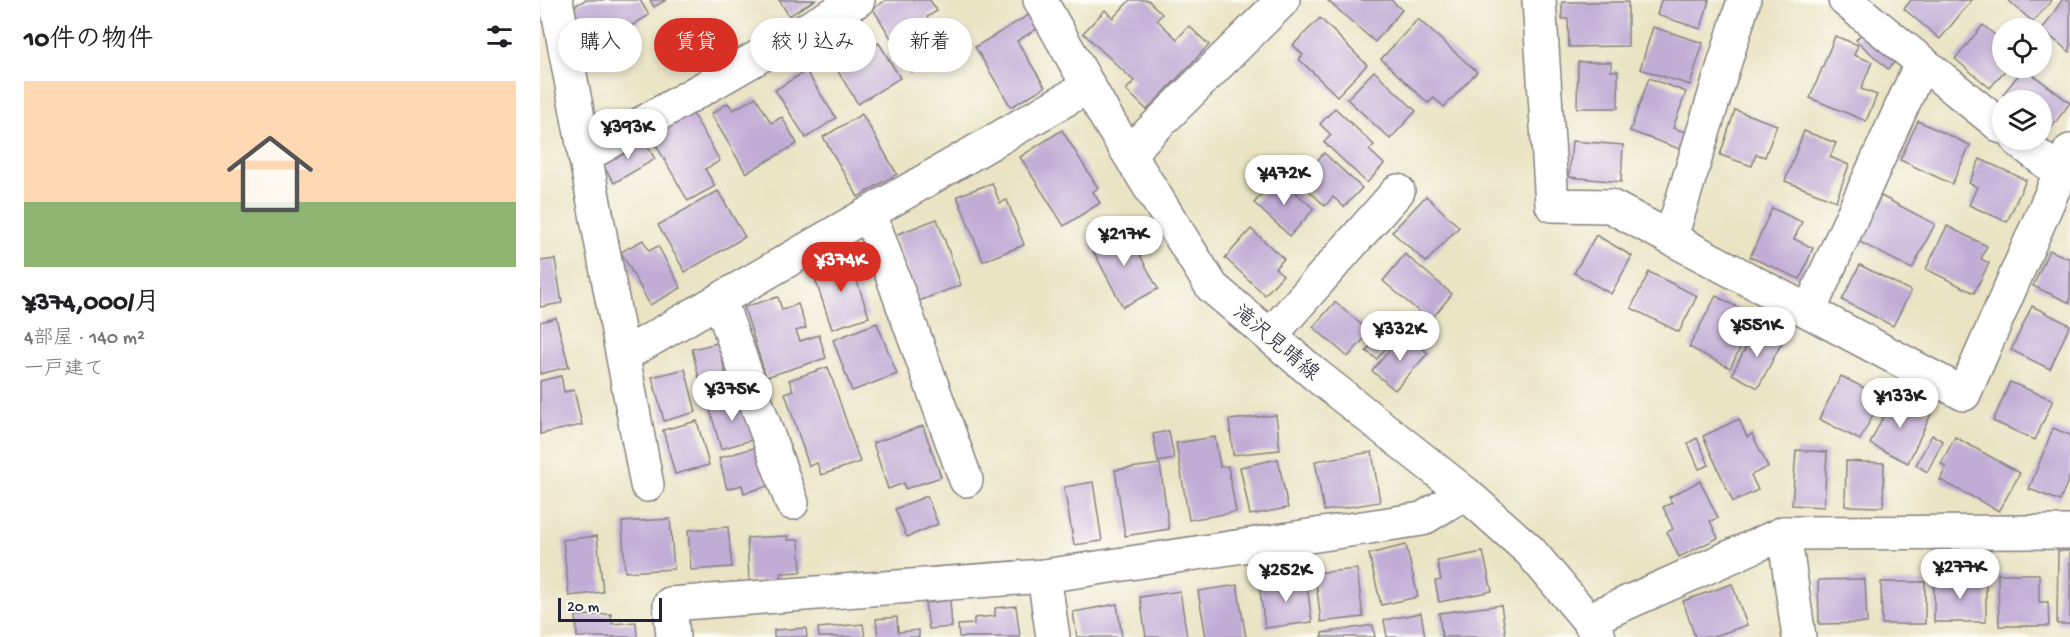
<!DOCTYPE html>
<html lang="ja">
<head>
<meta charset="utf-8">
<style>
	:root { --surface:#fff; --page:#f6f6f6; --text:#202124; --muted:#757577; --line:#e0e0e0; --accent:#d93025 }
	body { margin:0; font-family:"Gochi Hand","Klee One",sans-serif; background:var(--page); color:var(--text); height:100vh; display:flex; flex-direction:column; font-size:22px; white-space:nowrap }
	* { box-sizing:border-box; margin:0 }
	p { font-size:20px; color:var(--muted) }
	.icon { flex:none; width:33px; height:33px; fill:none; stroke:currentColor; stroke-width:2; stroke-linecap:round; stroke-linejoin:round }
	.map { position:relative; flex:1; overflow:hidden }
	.drawer { display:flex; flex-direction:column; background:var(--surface); width:540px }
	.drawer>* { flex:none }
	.hud { position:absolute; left:18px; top:18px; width:570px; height:54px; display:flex; gap:12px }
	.buttons { position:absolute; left:1452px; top:18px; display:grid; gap:12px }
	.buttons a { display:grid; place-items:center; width:60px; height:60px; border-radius:50%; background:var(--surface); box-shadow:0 3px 9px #0003; font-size:30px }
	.scale { position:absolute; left:18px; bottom:15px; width:104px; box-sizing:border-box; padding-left:6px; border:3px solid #22223b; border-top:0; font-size:16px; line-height:21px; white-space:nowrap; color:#22223b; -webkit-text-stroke:4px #fdfcf7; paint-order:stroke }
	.price { position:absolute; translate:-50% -51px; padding:0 14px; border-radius:21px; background:#fff; color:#222; font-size:20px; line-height:39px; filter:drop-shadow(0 2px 3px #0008) }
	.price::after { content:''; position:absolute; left:50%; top:36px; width:18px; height:14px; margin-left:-9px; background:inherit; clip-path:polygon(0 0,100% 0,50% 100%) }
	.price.active { background:var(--accent); color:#fff }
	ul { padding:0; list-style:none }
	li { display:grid; align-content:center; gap:12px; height:318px; padding:0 24px }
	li+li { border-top:2px solid var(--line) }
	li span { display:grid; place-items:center; height:186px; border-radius:0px; color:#555 }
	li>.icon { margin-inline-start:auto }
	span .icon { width:108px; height:108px; fill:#fffc; stroke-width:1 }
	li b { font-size:26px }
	h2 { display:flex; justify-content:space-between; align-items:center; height:72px; padding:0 24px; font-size:26px }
	.chip { padding:0 21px; border-radius:27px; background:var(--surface); box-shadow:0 3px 9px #0003; font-size:21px; line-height:54px }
	.chip.active { background:var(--accent); color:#fff }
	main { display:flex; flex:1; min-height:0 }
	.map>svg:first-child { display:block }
</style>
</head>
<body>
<main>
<section class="drawer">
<h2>10件の物件<svg class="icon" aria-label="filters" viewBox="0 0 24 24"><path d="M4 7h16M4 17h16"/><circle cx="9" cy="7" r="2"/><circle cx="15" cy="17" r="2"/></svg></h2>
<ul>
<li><span style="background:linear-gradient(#ffd9b3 65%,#8fb573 0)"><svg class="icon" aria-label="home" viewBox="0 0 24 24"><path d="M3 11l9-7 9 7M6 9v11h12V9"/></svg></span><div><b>¥374,000/月</b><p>4部屋 · 140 m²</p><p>一戸建て</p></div></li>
</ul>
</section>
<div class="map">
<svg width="1530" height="637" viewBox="0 0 1530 637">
	<rect width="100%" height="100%" fill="#fdfcf7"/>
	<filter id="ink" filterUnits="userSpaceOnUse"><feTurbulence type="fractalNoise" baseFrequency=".0167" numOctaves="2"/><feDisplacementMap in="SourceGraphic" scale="12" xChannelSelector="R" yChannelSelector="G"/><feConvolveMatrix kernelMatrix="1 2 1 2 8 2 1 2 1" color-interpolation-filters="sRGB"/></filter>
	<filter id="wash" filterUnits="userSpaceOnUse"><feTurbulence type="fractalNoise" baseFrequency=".008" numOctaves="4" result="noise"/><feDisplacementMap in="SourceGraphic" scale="24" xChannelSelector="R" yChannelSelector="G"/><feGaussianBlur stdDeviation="1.35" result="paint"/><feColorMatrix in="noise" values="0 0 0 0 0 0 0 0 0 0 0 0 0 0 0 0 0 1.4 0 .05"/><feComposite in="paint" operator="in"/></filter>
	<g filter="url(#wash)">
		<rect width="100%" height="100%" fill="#eae4c4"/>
		<g id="blocks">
			<g fill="#c1acd5">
				<path d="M45,0H100L109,15L56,48L31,8Z"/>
				<path d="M110,0H126L114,7Z"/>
				<path d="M239,0H275L249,16Z"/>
				<path d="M346,0H390L397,11L387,17L408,50L372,72L333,9Z"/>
				<path d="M590,0H608L622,14L617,20L637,39L649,26L669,45L607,110L586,90L594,81L543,33L565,10L573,18Z"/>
				<path d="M787,0H851L862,10L835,42Z"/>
				<path d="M1121,0H1169L1161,29L1117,15Z"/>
				<path d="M1371,0H1432L1400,39L1364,9Z"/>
				<path d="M1468,0H1512L1493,22Z"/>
				<path d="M1522,0H1530V52L1502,30Z"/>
				<path d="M1022,2H1088V46L1029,47L1028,19H1022Z"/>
				<path d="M492,13L500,27L477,41L505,87L471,107L435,47Z"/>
				<path d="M780,18L827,65L797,96L759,59L763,55L753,45Z"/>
				<path d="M878,19L937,72L904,107L894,98L888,103L841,59Z"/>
				<path d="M1443,25L1462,41V68H1467L1450,88L1415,59Z"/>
				<path d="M1113,27L1163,43L1150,85L1100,69Z"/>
				<path d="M1325,30L1357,60L1348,69L1316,40Z"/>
				<path d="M315,34L326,51L339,43L360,78L318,104L286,52Z"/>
				<path d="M1295,36L1318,45L1314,55L1332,62L1321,89L1337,95L1326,121L1270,98Z"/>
				<path d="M1038,62H1071V71H1078V108H1037Z"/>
				<path d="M1484,68L1530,103L1509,131L1502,125V100H1471L1463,94Z"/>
				<path d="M266,71L296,118L266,138L235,90Z"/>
				<path d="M834,71L876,111L850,139L807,99Z"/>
				<path d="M1109,78L1146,92L1133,128L1146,132L1140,149L1090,131Z"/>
				<path d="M216,97L231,123L242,117L257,144L206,173L171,114L188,103L193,110Z"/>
				<path d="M795,108L834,145L829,150L844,164L827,183L784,142L791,135L780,124Z"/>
				<path d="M1195,110L1237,125L1225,157L1216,154L1212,166L1180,155Z"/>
				<path d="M152,112L180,161L165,169L175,186L148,201L111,136Z"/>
				<path d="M322,114L357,174L318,197L283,137Z"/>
				<path d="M1378,121L1430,145L1412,184L1360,160Z"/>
				<path d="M522,130L558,188L553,192L560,203L524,226L480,157Z"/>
				<path d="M1264,131L1296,143L1290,157L1309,165L1296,201L1245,181Z"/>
				<path d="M102,137L115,159L74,183L61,162Z"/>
				<path d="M1032,141L1083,145L1081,182L1029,177Z"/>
				<path d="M784,153L822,188L804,207L793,197L785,206L759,181Z"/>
				<path d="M1440,159L1486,180L1467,222L1429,205L1437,187L1429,183Z"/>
				<path d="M738,177L774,209L750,236L714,203Z"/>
				<path d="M452,183L460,203L467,200L484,245L443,261L417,196Z"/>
				<path d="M178,191L205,237L145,272L118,225Z"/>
				<path d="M886,196L919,227L886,262L852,232Z"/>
				<path d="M1341,196L1395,224L1372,269L1318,241Z"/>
				<path d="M1232,208L1262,222L1254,239L1273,248L1260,279L1210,257Z"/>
				<path d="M397,219L421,285L379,301L355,235Z"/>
				<path d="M1407,226L1447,246L1441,259L1449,263L1434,293L1386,269Z"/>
				<path d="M585,227L618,289L583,307L550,245Z"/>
				<path d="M711,229L744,259L735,268L743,275L725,295L685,258Z"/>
				<path d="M1056,235L1092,256L1071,294L1034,273Z"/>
				<path d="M103,240L109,251L118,246L141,288L110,305L81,252Z"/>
				<path d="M1509,250L1530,259V303L1493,286Z"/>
				<path d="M865,254L912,294L890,321L843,281Z"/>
				<path d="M309,257L329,317L292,329L272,270Z"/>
				<path d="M15,259L22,303L0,307V261Z"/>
				<path d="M1320,265L1371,291L1353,326L1302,300Z"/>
				<path d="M1109,272L1157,296L1139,332L1091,308Z"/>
				<path d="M1176,296L1216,317L1190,368L1149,347Z"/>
				<path d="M238,297L242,310L258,304L266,328L256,331L260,341L279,335L286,358L226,377L204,307Z"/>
				<path d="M795,302L830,332L808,357L773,327Z"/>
				<path d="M1492,306L1530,325L1510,369L1471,350Z"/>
				<path d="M16,318L29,367L0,374V322Z"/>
				<path d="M337,323L357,374L312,391L293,340Z"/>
				<path d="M1216,328L1242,342L1218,388L1192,374Z"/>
				<path d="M844,330L854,338L837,359L826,351Z"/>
				<path d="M864,333L888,353L855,390L832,371Z"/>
				<path d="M178,343L189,388L163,395L152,349Z"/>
				<path d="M288,367L320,462L281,475L277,463L269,466L245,393L253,390L249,380Z"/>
				<path d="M145,369L156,412L124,421L112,377Z"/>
				<path d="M21,376L24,392L34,390L42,425L0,434V381Z"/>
				<path d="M1301,376L1342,397L1320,440L1279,419Z"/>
				<path d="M1470,382L1513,400L1495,440L1453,421Z"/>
				<path d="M1353,395L1391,414L1368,463L1330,444Z"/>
				<path d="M203,396L215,439L181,449L169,406Z"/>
				<path d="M736,415L740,450L693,455L689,420Z"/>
				<path d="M1199,419L1207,437L1212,434L1228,467L1211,475L1218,490L1193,502L1163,436Z"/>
				<path d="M157,421L169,465L135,474L123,430Z"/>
				<path d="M383,426L401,477L365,489L364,483L348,489L333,443Z"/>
				<path d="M1513,428L1530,435V475L1520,501L1489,489Z"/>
				<path d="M629,431L634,459L618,462L613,434Z"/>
				<path d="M1392,435L1403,441L1387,472L1376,465Z"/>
				<path d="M675,437L680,467L688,466L696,512L649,520L636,443Z"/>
				<path d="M1415,437L1480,473L1459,511L1400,480L1406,467L1401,464Z"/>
				<path d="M1157,438L1169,465L1159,469L1148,443Z"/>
				<path d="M217,447L228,486L204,493L202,485L187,489L179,458Z"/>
				<path d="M1256,450L1287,452L1284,507L1252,505Z"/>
				<path d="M832,452L840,502L784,511L775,461Z"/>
				<path d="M738,459L748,508L710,515L700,467Z"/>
				<path d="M1306,461L1344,463L1343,507L1305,506Z"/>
				<path d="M620,464L629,529L585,536L575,470Z"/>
				<path d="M1160,481L1178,518L1170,521L1178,538L1139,557L1127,532L1133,529L1123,507L1132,503L1129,497Z"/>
				<path d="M553,482L562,541L534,545L524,487Z"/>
				<path d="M387,496L398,524L367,537L355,509Z"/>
				<path d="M130,519L134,569L85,572L82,522Z"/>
				<path d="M188,527L192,567L151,570L148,530Z"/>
				<path d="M57,536L63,592L29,596L23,540Z"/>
				<path d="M248,536L247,540H259L261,572L241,573V579L209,581L207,538Z"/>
				<path d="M866,545L878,597L841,605L829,554Z"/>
				<path d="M1434,547L1450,548L1449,573L1433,572Z"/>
				<path d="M1518,551H1530V624H1517Z"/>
				<path d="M943,552L952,591L899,602L895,581L901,580L897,561Z"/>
				<path d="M817,569L823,617L781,622L775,573Z"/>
				<path d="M1458,574H1499V602H1508L1509,626H1459Z"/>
				<path d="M766,577L772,622L725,628L719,584Z"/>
				<path d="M1446,578V622H1394V579Z"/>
				<path d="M1325,579L1327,623L1279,624L1278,580Z"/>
				<path d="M1341,582H1385V624H1342Z"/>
				<path d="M1192,584L1207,625L1172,637H1155L1143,601Z"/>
				<path d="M697,585L706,637H666L658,591Z"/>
				<path d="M640,591L647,637H606L600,597Z"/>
				<path d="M410,600L412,627L389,629L385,603Z"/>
				<path d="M577,604L582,637H537L533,612Z"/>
				<path d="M961,605L966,637H902L899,613Z"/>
				<path d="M476,606L480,637H419L418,625L434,624V618L455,616V608Z"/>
				<path d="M881,613L885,637H847L844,620Z"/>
				<path d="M71,614L72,624L96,622L97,637H37L36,616Z"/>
				<path d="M357,617L358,632L379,630V637H338L336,619Z"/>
				<path d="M323,624L325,637H279L278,628Z"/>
				<path d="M833,625L835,637H782V633Z"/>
				<path d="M266,628L267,637H234V630Z"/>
			</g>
		</g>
	</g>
	<g filter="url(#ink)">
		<use href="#blocks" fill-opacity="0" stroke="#868380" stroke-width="1.5"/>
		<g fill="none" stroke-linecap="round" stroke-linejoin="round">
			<defs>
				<g id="street">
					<path d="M16,0L107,485"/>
					<path d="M500,0L566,117L672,287L776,375L925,493L990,551L1048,620L1244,533L1530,532"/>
					<path d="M999,0L1012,205L1070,206L1424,394L1530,151"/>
					<path d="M1305,0L1462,127"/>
					<path d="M1478,140L1520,173"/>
					<path d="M589,153L743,0"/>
					<path d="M45,156L318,0"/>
					<path d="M330,214L426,480"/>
					<path d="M1131,237L1204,0"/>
					<path d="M180,301L252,503"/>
					<path d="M1269,311L1382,62"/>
					<path d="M730,336L858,191"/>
					<path d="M84,355L549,86"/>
					<path d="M1244,533L1259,637"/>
					<path d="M504,576L513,637"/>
					<path d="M133,637L130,604L504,576L882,519L925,493"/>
				</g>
				<path id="secondary" d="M1048,620L1059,637"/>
			</defs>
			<use href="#street" stroke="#868380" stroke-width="36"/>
			<use href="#secondary" stroke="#868380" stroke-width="36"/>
			<use href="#street" stroke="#fff" stroke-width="33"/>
			<use href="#secondary" stroke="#fff" stroke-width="33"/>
		</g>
	</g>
	<g text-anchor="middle" stroke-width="5" stroke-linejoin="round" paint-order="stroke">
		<g font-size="21" fill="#22223b" stroke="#fdfcf7">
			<text transform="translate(737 342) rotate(40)" y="7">滝沢見晴線</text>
		</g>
	</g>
</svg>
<div class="buttons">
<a><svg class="icon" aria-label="locate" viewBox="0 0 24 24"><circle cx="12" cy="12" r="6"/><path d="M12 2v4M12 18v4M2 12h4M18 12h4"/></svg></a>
<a><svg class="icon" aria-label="layers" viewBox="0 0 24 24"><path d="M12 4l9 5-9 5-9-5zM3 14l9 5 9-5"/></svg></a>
</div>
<div class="scale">20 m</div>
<b class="price" style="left:88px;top:160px">¥393K</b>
<b class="price" style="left:744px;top:206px">¥472K</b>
<b class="price" style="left:584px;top:267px">¥217K</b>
<b class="price active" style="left:301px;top:293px">¥374K</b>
<b class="price" style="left:1217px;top:358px">¥551K</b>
<b class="price" style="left:860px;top:362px">¥332K</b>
<b class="price" style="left:192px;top:422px">¥375K</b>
<b class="price" style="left:1360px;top:429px">¥133K</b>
<b class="price" style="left:1420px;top:600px">¥277K</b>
<b class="price" style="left:746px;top:603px">¥252K</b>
<div class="hud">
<a class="chip">購入</a>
<a class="chip active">賃貸</a>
<a class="chip">絞り込み</a>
<a class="chip">新着</a>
</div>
</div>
</main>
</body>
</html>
